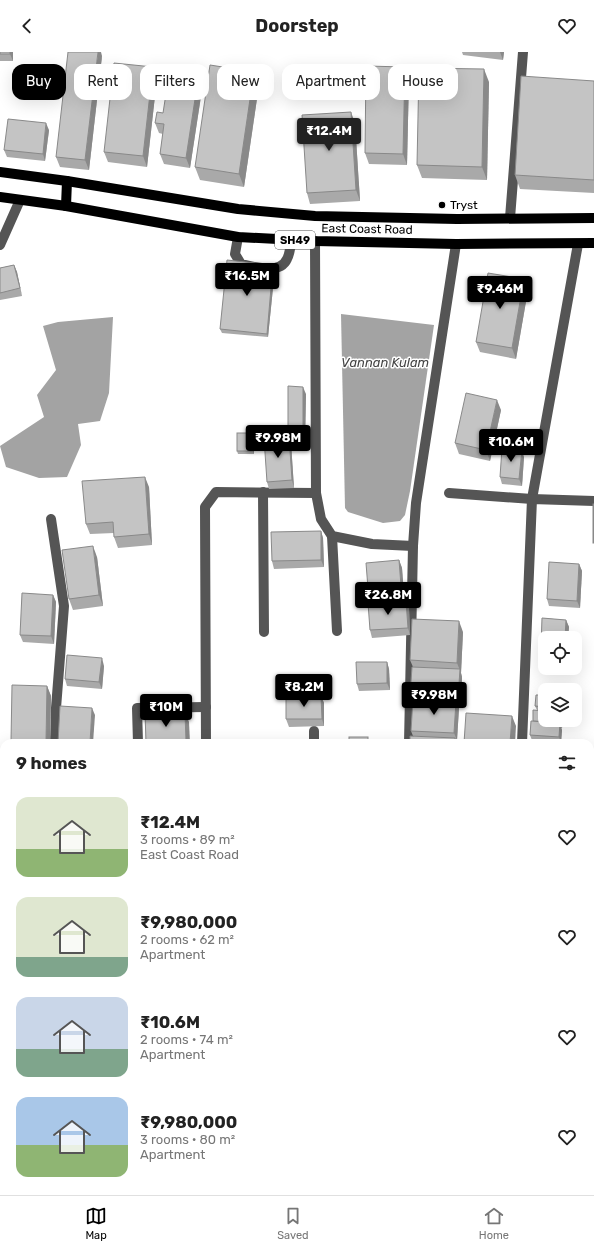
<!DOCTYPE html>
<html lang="en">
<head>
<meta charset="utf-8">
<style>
	:root { --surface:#fff; --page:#f2f2f2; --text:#222; --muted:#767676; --line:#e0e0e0; --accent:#000 }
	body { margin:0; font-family:Rubik,sans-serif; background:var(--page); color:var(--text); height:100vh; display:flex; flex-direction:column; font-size:15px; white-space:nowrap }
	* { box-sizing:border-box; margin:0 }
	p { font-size:13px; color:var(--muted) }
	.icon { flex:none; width:22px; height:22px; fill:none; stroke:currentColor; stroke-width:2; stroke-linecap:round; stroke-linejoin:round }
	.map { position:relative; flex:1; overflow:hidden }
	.details { position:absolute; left:0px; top:687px; width:594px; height:456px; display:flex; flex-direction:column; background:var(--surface); border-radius:12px 12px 0 0; box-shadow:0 4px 16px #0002 }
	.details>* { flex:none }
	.hud { position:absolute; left:12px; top:12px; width:570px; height:36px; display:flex; gap:8px }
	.buttons { position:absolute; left:538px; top:579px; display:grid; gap:8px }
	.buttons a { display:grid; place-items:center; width:44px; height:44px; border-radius:8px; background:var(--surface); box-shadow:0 4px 16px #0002; font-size:20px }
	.price { position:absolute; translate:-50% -34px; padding:0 9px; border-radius:4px; background:var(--accent); color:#fff; font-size:13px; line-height:26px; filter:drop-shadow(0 1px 2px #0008) }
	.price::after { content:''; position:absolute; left:50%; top:24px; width:12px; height:9px; margin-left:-6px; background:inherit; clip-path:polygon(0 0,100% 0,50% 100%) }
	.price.on { background:#222; color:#fff }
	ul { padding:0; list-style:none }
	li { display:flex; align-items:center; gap:12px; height:100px; padding:0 16px }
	li span { display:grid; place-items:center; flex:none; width:112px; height:80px; border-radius:12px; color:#555 }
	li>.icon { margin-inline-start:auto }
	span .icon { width:48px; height:48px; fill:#fffc; stroke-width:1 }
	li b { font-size:17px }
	h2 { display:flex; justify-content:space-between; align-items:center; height:48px; padding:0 16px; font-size:17px }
	.pill { padding:0 14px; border-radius:12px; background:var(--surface); box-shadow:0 4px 16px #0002; font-size:14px; line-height:36px }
	.pill.on { background:var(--accent); color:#fff }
	header { display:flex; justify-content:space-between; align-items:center; height:52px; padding:0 16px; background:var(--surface); font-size:18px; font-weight:700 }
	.menu { display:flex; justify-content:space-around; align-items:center; height:56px; border-top:1px solid var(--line); background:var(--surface); font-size:11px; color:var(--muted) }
	.menu a { display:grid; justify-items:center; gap:2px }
	.menu .on { color:var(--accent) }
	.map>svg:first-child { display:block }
</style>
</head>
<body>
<header><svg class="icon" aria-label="back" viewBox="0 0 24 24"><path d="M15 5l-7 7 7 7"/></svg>Doorstep<svg class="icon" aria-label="heart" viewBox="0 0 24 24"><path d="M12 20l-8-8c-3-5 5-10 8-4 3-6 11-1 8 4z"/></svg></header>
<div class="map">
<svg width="594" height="1143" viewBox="0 0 594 1143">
	<rect width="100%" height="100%" fill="#fff"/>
	<g fill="#a3a3a3">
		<path d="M341,262L434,273L410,439L405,463L400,469L383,471L348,460L345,456Z"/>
		<path d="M113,265L109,341L100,369L78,372L81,393L67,425L39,426L6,415L0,394L44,365L37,343L56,318L43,274L58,270Z"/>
	</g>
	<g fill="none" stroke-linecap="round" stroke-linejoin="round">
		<g stroke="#555" stroke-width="10">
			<path d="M510,166L523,0"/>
			<path d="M238,185L235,202L241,212C254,215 280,223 287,207C290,202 290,194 292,188"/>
			<path d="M0,193L20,148"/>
			<path d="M263,440L264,580"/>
			<path d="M316,441L321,467L332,484L372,492L413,494"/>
			<path d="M449,441L532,447L578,192"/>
			<path d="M51,467L64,554L56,656L55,691"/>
			<path d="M332,484L337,579"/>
			<path d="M138,691L137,656L206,655"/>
			<path d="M206,691L205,455L216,440L316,441L315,189"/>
			<path d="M314,691V679"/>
			<path d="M409,691L413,494L416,451L456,192"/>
			<path d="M522,691L532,447L594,449"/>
			<path d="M590,741H594"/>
			<path d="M590,887H594"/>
			<path d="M0,925L4,937"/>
			<path d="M0,1005L4,1004"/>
			<path d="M590,1010H594"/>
			<path d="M285,1139V1143"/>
			<path d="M466,1139L467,1143"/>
			<path d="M40,1143V1139"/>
			<path d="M122,1143V1139"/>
			<path d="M403,1143V1139"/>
		</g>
		<g stroke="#000" stroke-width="10">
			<path d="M0,120L67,129L238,157L315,164L457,167L594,166"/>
			<path d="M0,145L66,154L238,185L315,189L456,192L594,191"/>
			<path d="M66,154L67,129"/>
		</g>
	</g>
	<g fill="#a9a9a9">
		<rect x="0" y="0" width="13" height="9"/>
		<path d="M462,0H504L503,8L463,3Z"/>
		<path d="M102,4L89,118L60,115L56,105Z"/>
		<path d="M153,15L157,26L147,115L108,110L104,100Z"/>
		<path d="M254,20L259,33L244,135L200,128L195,115Z"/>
		<path d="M199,21L203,31L190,116L164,112L160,102L163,82L159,81L155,71L163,61Z"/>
		<path d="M409,25L407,113L369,112L365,101Z"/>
		<path d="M594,29V141L520,137L515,123Z"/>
		<path d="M489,30L487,128L422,126L417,113Z"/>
		<path d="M355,71L360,149L310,152L307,141Z"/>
		<path d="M49,78L45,109L7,105L4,98Z"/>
		<path d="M14,213L17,220L22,244L0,248V216Z"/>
		<path d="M273,213L275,216L268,285L222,281L220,277Z"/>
		<path d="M528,238L516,307L480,300L476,290Z"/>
		<path d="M306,342L305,391H291L294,436L269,437L267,430L288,384Z"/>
		<path d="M501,358L490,409L459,402L455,391Z"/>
		<path d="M254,384V402H238L237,399Z"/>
		<path d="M524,405L522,434L502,432L500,425Z"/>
		<path d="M149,435L152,493L118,496L114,485V481L90,482L86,472Z"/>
		<path d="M321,479L323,486L324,515L274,517L272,509Z"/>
		<path d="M97,505L103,554L73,558L69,547Z"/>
		<path d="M399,508L402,516L404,549L409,557L410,583L372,586L370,578V551L369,549Z"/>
		<path d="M579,512L582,519L580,556L549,554L547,547Z"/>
		<path d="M53,543L56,550L54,592L23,590L20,583Z"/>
		<path d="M542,566L566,568L569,575L568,586H545V603H544L541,596Z"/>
		<path d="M463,580L461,621L462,625L461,654H458L459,656L457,688L413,684L411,679L413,651L410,644L413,615L410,608Z"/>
		<path d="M387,610L389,617L390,638L359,639L357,632Z"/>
		<path d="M104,614L102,637L67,634L65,627Z"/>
		<path d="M47,634L51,644L50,691H12L11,689Z"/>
		<path d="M545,643V658H537L535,654Z"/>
		<path d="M321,644L324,651V674L289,675L286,667Z"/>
		<path d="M545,668H563L562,676H561L562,678L561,691H533L530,683Z"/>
		<path d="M590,756H594V790H593L594,793V818L590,819Z"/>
		<path d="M590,825H594V882L590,883Z"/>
		<path d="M0,851L3,882H0Z"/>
		<path d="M590,906H594V961L590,962Z"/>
		<path d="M0,975L4,992V1000H0Z"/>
		<path d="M0,1033L4,1041V1096L0,1098Z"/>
		<path d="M237,1139H274V1141L238,1142Z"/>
	</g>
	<g fill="#898989">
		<path d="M10,0H13V9L10,2Z"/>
		<path d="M98,0H101L102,4L89,118L85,108Z"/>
		<path d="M500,0H504L503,8Z"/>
		<path d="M153,15L157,26L147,115L143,104Z"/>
		<path d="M405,15L409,25L407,113L403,102Z"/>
		<path d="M484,17L489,30L487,128L482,115Z"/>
		<path d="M254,20L259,33L244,135L239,122Z"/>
		<path d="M199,21L203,31L190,116L186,106Z"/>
		<path d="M351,60L355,71L360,149L356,138Z"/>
		<path d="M46,71L49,78L45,109L43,102Z"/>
		<path d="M14,213L17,220L22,244L20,236Z"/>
		<path d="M273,213L275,216L268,285L267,282Z"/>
		<path d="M524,227L528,238L516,307L512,296Z"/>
		<path d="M303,335L306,342L305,391L303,384Z"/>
		<path d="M497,348L501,358L490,409L486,398Z"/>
		<path d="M253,381L254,384V402L253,399Z"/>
		<path d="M289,384L291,391L294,436L292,428Z"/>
		<path d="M522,398L524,405L522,434L519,427Z"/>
		<path d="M145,425L149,435L152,493L149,482Z"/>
		<path d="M321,479L323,486L324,515L321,508Z"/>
		<path d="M93,494L97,505L103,554L99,543Z"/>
		<path d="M399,508L402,516L405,554L402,547Z"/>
		<path d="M579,512L582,519L580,556L577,549Z"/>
		<path d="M53,543L56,550L54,592L51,584Z"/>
		<path d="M406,549L409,557L410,583L408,576Z"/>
		<path d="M566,568L569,575L568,586H565Z"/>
		<path d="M459,569L463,580L461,621L457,611Z"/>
		<path d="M102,606L104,614L102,637L99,630Z"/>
		<path d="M387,610L389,617L390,638L387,631Z"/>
		<path d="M460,617L462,625L461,654L458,647Z"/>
		<path d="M47,634L51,644L50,691H47L46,690Z"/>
		<path d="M321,644L324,651V674L322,667Z"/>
		<path d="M456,649L459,656L457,688L454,681Z"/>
		<path d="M92,656L95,663L93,691H90Z"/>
		<path d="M185,660L189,670L190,691H186Z"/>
		<path d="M512,664L516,674L515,691H510Z"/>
		<path d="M561,668H563L562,676L561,672Z"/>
		<path d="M560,671L562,678L561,691L559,685Z"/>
		<path d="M592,786L594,793V804Z"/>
		<path d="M0,851V853L3,882L1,875Z"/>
		<path d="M0,975L4,992V995L0,979Z"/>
		<path d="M512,1139H514L515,1143H513Z"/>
	</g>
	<g fill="#c4c4c4" stroke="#898989">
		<rect x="0" y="0" width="10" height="2"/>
		<path d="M68,0H98L85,108L56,105Z"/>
		<path d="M114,11L153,15L143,104L104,100Z"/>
		<path d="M210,13L254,20L239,122L195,115Z"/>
		<path d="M366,14L405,15L403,102L365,101Z"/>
		<path d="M170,16L199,21L186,106L160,102L164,72L155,71L157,60L163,61Z"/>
		<path d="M419,16L484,17L482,115L417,113Z"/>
		<path d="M521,24L594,29V128L515,123Z"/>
		<path d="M351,60L356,138L307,141L302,63Z"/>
		<path d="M8,67L46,71L43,102L4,98Z"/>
		<path d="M227,208L273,213L267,282L220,277Z"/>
		<path d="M14,213L20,236L0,241V216Z"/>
		<path d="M488,221L524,227L512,296L476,290Z"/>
		<path d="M288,334L303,335V384H288Z"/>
		<path d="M466,341L497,348L486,398L455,391Z"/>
		<rect x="237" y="381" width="16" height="18"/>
		<path d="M289,384L292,428L267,430L264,386Z"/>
		<path d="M502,396L522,398L519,427L500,425Z"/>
		<path d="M145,425L149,482L114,485L113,470L86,472L82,429Z"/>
		<rect x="593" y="452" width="1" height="39"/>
		<path d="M321,479V508L272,509L271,480Z"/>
		<path d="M93,494L99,543L69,547L62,498Z"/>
		<path d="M399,508L402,547L369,549L366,511Z"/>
		<path d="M549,510L579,512L577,549L547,547Z"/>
		<path d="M22,541L53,543L51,584L20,583Z"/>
		<path d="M406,549L408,576L370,578L368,551Z"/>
		<path d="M542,566L566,568L565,586H545V596H541Z"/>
		<path d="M412,567L459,569L457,611L410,608Z"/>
		<path d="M67,603L102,606L99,630L65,627Z"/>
		<path d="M356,610H387V631L357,632Z"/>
		<path d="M412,615L460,617L458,647L410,644Z"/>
		<path d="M12,633L47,634L46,690L11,689Z"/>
		<path d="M536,643H545V655L535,654Z"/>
		<path d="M321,644L322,667H286V645Z"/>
		<path d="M413,647L456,649L454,681L411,679Z"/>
		<path d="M60,654L92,656L90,691H58Z"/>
		<path d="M533,658L545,659V668H561V672H559L560,671L533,669Z"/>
		<path d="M145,660H185L186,691H146Z"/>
		<path d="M466,661L512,664L510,691H464Z"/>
		<path d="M531,669L560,671L559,685L530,683Z"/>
		<path d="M410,684L455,686V691H410Z"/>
		<rect x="349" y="685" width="19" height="6"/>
		<rect x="590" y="756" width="4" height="26"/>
		<rect x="3" y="758" width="1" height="40"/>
		<path d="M590,786H592L594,804V811H590Z"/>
		<rect x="590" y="825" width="4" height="50"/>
		<path d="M590,906H594V953L590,954Z"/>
		<path d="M0,979L3,992L0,993Z"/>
		<path d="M0,1033L4,1041V1084L0,1086Z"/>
		<path d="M480,1139H512L513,1143H481Z"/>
		<path d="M566,1139H580L581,1143H567Z"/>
	</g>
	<circle fill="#000" stroke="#fff" stroke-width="1.5" cx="442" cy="153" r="4"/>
	<g text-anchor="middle" stroke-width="3" stroke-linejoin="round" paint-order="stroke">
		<rect fill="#fff" stroke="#4c4c4c" stroke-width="1" x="275" y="179" width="40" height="18" rx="3"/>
		<g font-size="11" font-weight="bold" fill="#000">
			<text x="295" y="192">SH49</text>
		</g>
		<g font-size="12" fill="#000" stroke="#fff" text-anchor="start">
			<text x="450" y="157">Tryst</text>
		</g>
		<g font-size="12" fill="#000" stroke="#fff">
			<text transform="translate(367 177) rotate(1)" y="4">East Coast Road</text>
		</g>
		<g font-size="13" font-style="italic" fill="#444" stroke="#fff">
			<text x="385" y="315">Vannan Kulam</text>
		</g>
	</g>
</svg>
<div class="buttons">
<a><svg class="icon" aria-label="locate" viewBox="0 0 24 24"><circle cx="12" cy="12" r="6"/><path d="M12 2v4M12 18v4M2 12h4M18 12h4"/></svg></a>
<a><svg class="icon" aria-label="layers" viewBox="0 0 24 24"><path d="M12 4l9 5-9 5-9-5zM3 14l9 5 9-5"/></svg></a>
</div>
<b class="price on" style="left:329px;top:100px">₹12.4M</b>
<b class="price" style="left:247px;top:245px">₹16.5M</b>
<b class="price" style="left:500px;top:258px">₹9.46M</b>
<b class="price" style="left:278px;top:407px">₹9.98M</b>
<b class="price" style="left:511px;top:411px">₹10.6M</b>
<b class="price" style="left:388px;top:564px">₹26.8M</b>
<b class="price" style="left:304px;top:656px">₹8.2M</b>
<b class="price" style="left:434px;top:664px">₹9.98M</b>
<b class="price" style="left:166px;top:676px">₹10M</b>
<div class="hud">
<a class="pill on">Buy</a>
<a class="pill">Rent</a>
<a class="pill">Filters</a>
<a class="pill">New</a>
<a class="pill">Apartment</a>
<a class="pill">House</a>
</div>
<section class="details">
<h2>9 homes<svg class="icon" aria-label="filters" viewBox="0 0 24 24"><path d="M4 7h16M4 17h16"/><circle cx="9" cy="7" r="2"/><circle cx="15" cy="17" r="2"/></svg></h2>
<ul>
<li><span style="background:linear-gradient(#dfe7d0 65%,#8fb573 0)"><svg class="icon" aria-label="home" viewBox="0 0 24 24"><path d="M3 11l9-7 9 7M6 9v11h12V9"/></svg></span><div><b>₹12.4M</b><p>3 rooms · 89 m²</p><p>East Coast Road</p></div><svg class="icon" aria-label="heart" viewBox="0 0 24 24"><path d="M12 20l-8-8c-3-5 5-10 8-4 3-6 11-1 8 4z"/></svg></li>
<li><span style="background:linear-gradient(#dfe7d0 75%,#7fa58c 0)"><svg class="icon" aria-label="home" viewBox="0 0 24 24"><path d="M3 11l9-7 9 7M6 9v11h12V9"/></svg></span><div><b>₹9,980,000</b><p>2 rooms · 62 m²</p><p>Apartment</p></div><svg class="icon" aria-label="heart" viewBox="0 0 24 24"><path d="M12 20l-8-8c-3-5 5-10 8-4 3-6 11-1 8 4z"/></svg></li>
<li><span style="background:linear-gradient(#c9d6e8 65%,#7fa58c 0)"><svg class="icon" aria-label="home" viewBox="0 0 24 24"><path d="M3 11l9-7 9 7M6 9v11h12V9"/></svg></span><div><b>₹10.6M</b><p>2 rooms · 74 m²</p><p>Apartment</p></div><svg class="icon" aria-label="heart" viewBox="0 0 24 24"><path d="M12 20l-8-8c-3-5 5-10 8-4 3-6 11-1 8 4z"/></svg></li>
<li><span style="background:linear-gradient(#a9c7e8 60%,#8fb573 0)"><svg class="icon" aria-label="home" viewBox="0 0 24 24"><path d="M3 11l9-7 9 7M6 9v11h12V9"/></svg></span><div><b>₹9,980,000</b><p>3 rooms · 80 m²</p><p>Apartment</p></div><svg class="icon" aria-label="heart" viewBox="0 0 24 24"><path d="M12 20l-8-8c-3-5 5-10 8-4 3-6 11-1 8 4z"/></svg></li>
</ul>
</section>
</div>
<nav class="menu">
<a class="on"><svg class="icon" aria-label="map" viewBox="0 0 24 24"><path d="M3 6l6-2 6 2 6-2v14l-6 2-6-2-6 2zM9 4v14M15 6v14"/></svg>Map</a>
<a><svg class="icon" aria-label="saved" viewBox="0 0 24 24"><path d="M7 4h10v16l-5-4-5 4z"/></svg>Saved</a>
<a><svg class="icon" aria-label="home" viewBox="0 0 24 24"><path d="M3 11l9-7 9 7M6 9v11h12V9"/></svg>Home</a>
</nav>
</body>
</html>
